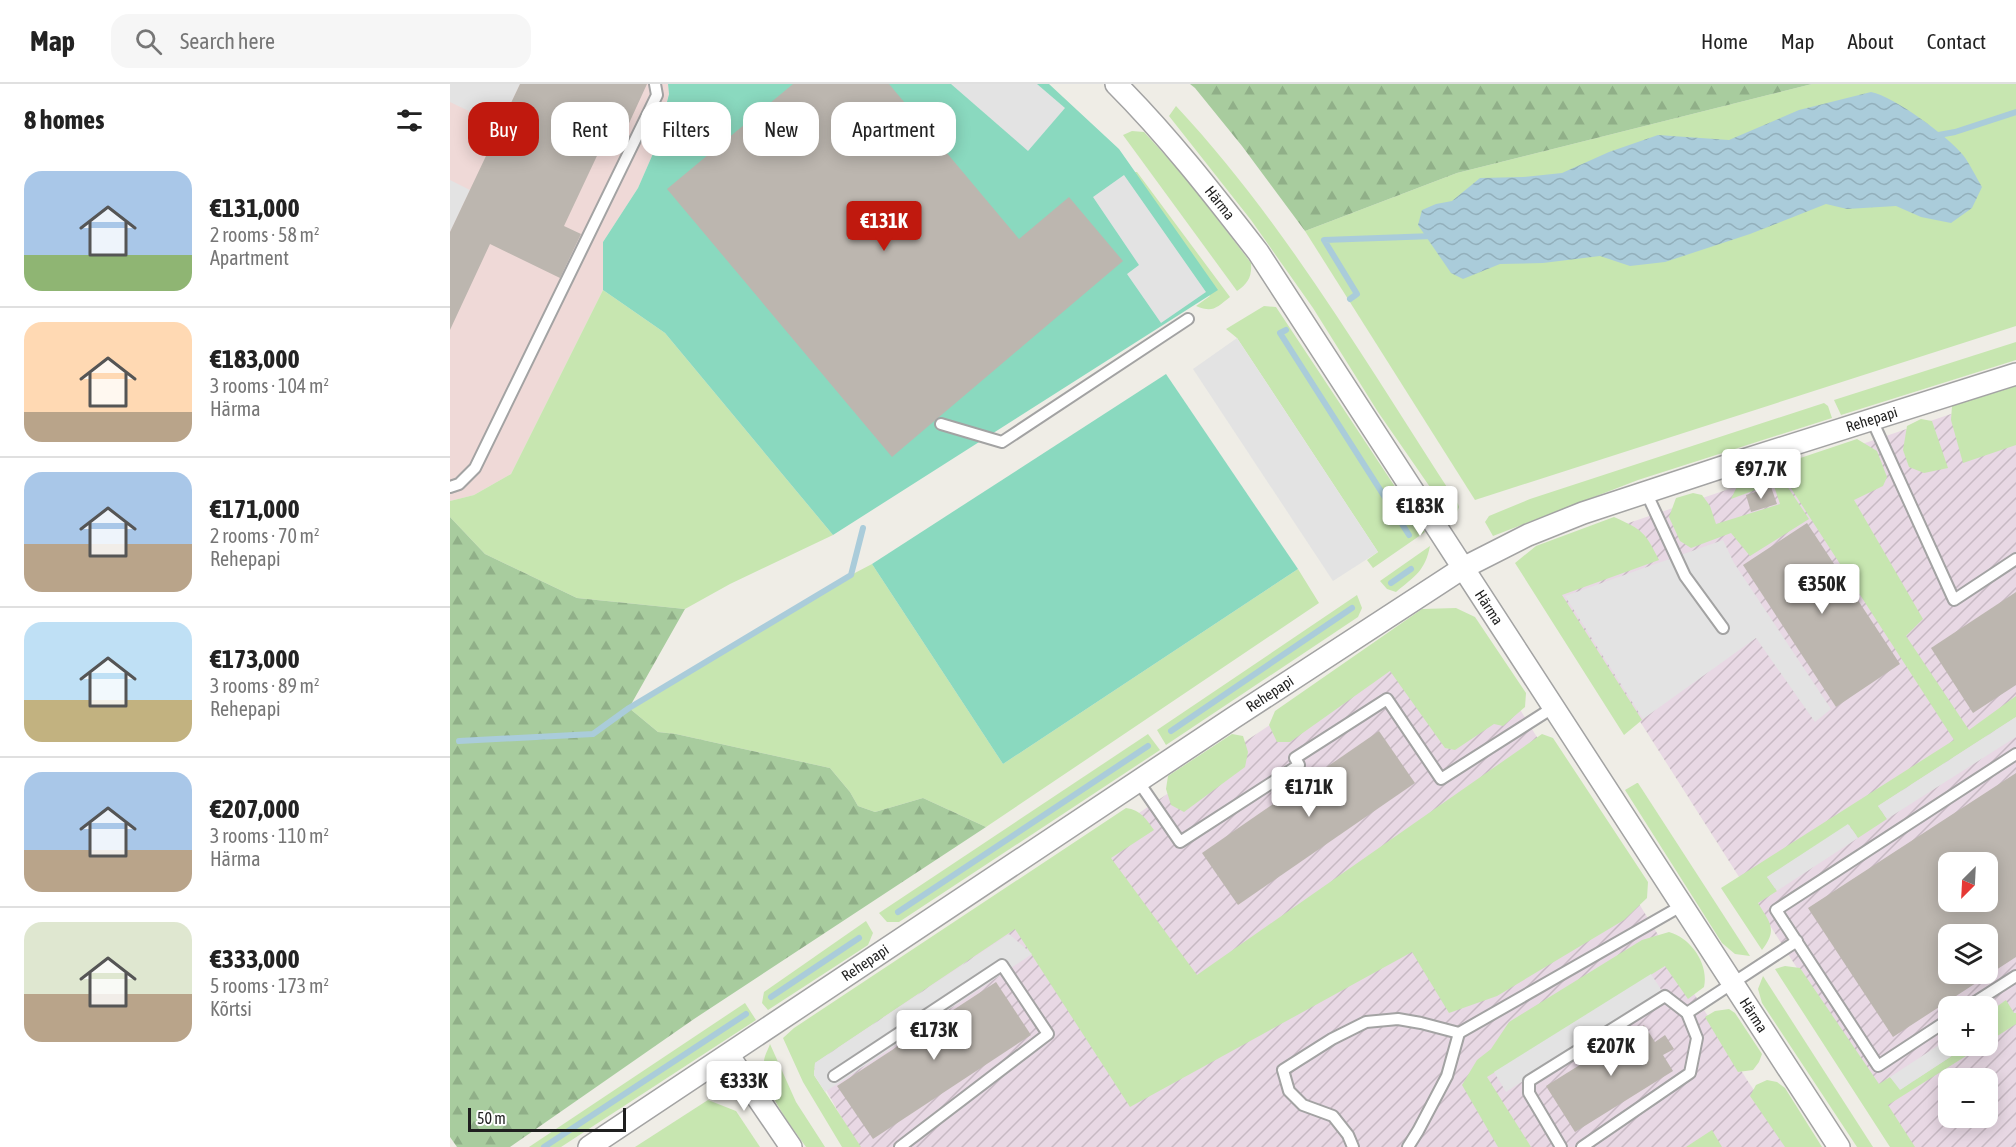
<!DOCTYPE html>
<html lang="en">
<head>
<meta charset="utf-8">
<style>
	:root { --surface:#fff; --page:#f6f6f6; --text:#222; --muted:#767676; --line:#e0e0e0; --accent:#c0190e }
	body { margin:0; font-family:"Asap Condensed",sans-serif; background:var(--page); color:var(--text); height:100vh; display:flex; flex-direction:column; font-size:22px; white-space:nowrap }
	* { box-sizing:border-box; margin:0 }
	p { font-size:20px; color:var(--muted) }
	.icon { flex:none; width:33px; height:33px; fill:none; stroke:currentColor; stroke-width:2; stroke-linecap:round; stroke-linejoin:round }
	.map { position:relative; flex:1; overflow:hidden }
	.drawer { display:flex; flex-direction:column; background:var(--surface); width:450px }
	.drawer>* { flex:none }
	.hud { position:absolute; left:18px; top:18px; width:570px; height:54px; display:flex; gap:12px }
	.needle { width:39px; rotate:204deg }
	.controls { position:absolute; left:1488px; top:768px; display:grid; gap:12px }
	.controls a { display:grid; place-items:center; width:60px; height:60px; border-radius:12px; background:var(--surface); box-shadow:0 3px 15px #0003; font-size:30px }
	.scale { position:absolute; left:18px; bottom:15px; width:158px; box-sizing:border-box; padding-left:6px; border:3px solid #1f1f1f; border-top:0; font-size:16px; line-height:21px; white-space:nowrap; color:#1f1f1f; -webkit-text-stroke:4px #fff; paint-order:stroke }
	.price { position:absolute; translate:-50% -51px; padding:0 14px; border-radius:6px; background:#fff; color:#222; font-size:20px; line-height:39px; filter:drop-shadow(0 2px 3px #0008) }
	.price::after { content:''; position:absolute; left:50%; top:36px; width:18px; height:14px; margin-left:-9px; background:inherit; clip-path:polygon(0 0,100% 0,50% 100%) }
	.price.current { background:var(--accent); color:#fff }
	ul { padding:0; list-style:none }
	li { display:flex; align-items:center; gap:18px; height:150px; padding:0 24px }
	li+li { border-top:2px solid var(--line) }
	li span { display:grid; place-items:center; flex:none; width:168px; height:120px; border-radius:18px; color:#555 }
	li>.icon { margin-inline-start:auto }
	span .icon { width:72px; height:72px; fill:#fffc; stroke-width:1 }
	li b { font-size:26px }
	h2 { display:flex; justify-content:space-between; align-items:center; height:72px; padding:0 24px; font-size:26px }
	.tag { padding:0 21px; border-radius:18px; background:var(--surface); box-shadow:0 3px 15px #0003; font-size:21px; line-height:54px }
	.tag.current { background:var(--accent); color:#fff }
	header { display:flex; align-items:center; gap:36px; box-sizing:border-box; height:84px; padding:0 30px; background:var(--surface); border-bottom:2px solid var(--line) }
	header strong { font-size:28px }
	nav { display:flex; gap:33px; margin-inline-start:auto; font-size:21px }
	.search { width:420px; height:54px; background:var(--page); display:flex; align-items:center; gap:15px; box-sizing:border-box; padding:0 21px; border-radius:18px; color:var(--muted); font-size:22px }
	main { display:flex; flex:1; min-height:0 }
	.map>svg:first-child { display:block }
</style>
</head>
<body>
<header>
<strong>Map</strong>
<div class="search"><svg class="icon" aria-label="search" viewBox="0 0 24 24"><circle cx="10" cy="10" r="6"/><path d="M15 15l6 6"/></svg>Search here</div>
<nav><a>Home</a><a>Map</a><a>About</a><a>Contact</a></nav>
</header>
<main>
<section class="drawer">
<h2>8 homes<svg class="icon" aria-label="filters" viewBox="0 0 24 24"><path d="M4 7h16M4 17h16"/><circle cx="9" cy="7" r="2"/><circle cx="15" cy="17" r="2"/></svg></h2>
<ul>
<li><span style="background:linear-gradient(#a9c7e8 70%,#8fb573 0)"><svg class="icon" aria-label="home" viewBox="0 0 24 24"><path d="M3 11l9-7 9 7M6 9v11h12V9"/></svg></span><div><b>€131,000</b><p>2 rooms · 58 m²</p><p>Apartment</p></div></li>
<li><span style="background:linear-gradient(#ffd9b3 75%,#b9a48a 0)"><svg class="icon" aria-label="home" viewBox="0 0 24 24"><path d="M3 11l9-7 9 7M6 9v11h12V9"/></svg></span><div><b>€183,000</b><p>3 rooms · 104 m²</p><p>Härma</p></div></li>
<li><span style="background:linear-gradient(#a9c7e8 60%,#b9a48a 0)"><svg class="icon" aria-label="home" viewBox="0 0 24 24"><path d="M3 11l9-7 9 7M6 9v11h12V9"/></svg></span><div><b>€171,000</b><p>2 rooms · 70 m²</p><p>Rehepapi</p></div></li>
<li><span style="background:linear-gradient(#bfe0f5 65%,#c2b280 0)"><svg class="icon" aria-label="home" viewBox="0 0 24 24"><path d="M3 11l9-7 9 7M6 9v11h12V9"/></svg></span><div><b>€173,000</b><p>3 rooms · 89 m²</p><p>Rehepapi</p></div></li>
<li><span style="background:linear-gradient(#a9c7e8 65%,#b9a48a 0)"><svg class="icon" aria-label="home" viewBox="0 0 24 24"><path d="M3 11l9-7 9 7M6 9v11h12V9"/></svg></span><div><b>€207,000</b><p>3 rooms · 110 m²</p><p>Härma</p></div></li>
<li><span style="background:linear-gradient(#dfe7d0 60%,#b9a48a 0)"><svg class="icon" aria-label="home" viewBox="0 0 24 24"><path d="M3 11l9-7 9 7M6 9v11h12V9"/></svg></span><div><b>€333,000</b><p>5 rooms · 173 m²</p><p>Kõrtsi</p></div></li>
</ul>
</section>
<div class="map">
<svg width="1566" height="1063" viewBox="0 0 1566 1063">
	<defs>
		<pattern id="industrial-furrows" width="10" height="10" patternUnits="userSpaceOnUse" patternTransform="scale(1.5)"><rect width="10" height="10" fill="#e8d8e4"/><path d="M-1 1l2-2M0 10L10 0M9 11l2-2" fill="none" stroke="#c7b9c3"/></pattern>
		<pattern id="forest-firs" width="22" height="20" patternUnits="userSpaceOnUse" patternTransform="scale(1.5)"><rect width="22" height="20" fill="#a8cc9e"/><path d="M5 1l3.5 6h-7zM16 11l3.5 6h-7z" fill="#90af88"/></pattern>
		<pattern id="water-waves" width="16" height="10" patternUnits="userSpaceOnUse" patternTransform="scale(1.5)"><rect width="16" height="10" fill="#aaccda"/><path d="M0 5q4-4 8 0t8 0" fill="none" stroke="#92afbb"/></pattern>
	</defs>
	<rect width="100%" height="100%" fill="#efede6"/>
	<path fill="#efd9d7" d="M0,0H218L219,9L205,65L188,104L153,158V206L61,390L24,411L0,417Z"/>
	<g fill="url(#industrial-furrows)" fill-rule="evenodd">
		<path d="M1566,308V1063H1461L1084,471ZM1498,778H1538V818H1498ZM1498,850H1538V890H1498ZM1498,922H1538V962H1498ZM1498,994H1538V1034H1498Z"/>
		<path d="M983,531L1017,539L1297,996L1343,1063H408L349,958Z"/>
	</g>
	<g fill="#c7e6b0">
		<path d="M1362,0H1566V242L1025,416L855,147L1007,89Z"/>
		<path d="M726,22C837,141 919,284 1008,420L1009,423L1007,428L1000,432L928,328L863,224L801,136L719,32Z"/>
		<path d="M682,47L694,48L736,94L801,179C802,193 798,199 787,207L673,51Z"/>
		<path d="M687,88L780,213C766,224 763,229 746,222L760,212L721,155L654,89Z"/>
		<path d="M153,206L215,249L383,451L280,500L235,525L127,514L35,470L0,433V417L24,411L61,390Z"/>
		<path d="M814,222L826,223L975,448L923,484L917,476L928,468L787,254L776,245Z"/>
		<path d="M1566,258V276L1391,331L1384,316Z"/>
		<path d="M1566,302V361L1513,379L1501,336L1502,322Z"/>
		<path d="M1374,319L1378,322L1382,334L1188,396L1043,452L1035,438L1039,432L1080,415Z"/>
		<path d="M1471,335L1482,337L1498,384L1474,389L1459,383L1453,366L1457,342Z"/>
		<path d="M1407,355L1427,367L1437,393L1433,402L1404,416L1473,535L1456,552L1519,646L1566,612V633L1428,722L1437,735L1408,754L1399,741L1317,793L1327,807L1308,819C1320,839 1328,845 1312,866L1271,804L1504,656L1335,395L1281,415L1291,394Z"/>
		<path d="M1335,399L1359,435L1300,472L1281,449L1241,464L1230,457L1219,433L1226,414L1243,409L1252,411L1260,422L1266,440L1330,420L1324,402Z"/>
		<path d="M1164,433C1193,446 1195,448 1209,476L1112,511L1192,636L1174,651L1065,479L1086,462Z"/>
		<path d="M980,462C975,487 965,492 946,508L937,505L930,497Z"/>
		<path d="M422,480L553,680L848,485L869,519L536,743L473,714L425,728L408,722L400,708L380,684L226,650L208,648L179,624L401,491Z"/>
		<path d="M907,511L912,524L908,533L716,661L707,646Z"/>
		<path d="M1006,524L1025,533L1076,609L1075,623L1053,642L1044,640L1005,666L995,664L940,587L840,658H827L819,641L825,627L972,525Z"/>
		<path d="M698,650L710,666L449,838H437L429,829Z"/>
		<path d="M782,650L793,652L798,668L795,683L734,728L721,721L716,705L718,692Z"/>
		<path d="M1092,650L1103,654L1198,798L1197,814L1174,836L1047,912L999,929L962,868L680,1023L565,845L365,979L364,991L411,1063H392L353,998L333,954L344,944L676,724C691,726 696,735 704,746L661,774L747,891Z"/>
		<path d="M1187,699H1188L1300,872L1285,870L1272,859L1175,706Z"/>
		<path d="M416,837L423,849L418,861L318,926L312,919L314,908Z"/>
		<path d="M1219,848C1241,854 1259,880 1254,903L1238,915L1215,882L1037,993L1081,1063H1048L1012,1001L1027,976L1041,965L1059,938L1192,856Z"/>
		<path d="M1335,882L1350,884L1429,1000L1440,993L1451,1005L1517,962H1532L1438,1021L1465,1063H1440L1325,885Z"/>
		<path d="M1313,892L1423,1063H1407L1312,919L1308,905Z"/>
		<path d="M1556,916L1564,929H1566V940L1538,958V929Z"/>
		<path d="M295,919L306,936L111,1063H79Z"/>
		<path d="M1279,925L1285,929L1312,970L1309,978L1303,986L1288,988L1255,933L1265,927Z"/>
		<path d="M320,960L346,1018L375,1063H356C340,1040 313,1007 314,978C314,972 318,966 320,960Z"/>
		<path d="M1317,996L1327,998L1335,1004L1372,1063H1335L1300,1012L1306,1001Z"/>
		<path d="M258,1016L286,1027L310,1063H185Z"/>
		<path d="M1262,1046L1272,1063H1236Z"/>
	</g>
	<g fill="url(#forest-firs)">
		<path d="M740,0H1362L1007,89L855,147L792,62L745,4Z"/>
		<path d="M0,433L35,470L127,514L235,525L179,624L208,648L226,650L380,684L400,708L408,722L425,728L473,714L536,743L244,935L60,1063H7L0,1053Z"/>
	</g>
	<g fill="#8ad9bf">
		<path d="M218,0H599L669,65L768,206L383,451L215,249L153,206V158L188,104L205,65L219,10Z"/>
		<path d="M716,290L848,485L553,680L422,480Z"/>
	</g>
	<g fill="#e3e3e3">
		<path d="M0,0H70L50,42L0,18Z"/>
		<path d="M501,0H587L615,24L578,67Z"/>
		<path d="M674,91L756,208L711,239L677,190L689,181L643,113Z"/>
		<path d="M0,96L20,106L0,148Z"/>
		<path d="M787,254L928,468L883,497L743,285Z"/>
		<path d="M1273,456L1284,479L1381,625L1365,638L1306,554L1193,635L1115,512Z"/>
		<path d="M1566,633V653L1437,735L1428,722Z"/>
		<path d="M1398,740L1408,754L1327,807L1317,793Z"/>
		<path d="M559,850L582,870L375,1008L364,991L365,979Z"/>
		<path d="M1201,890L1212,907L1056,1008L1044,988Z"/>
		<path d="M1498,955V962H1517L1450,1006L1440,993Z"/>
	</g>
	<path fill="url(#water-waves)" d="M1421,8C1445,13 1497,52 1513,71C1520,80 1526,93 1532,103L1522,124L1501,139L1471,133L1446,122L1397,125L1376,120L1300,150L1215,178L1180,182L1150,172L1093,179L1050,180L1013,195L1001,189L968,141L972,126L986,120L1002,117L1030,94L1073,93L1112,89L1159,68L1208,51L1279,56L1349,26Z"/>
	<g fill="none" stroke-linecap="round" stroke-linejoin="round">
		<g stroke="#aaccda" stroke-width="6">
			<path d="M1483,52L1505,48L1566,28"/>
			<path d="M900,215L907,210L874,156L983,152"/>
			<path d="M836,246L830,249L959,451"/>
			<path d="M941,499L961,485"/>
			<path d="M721,647L902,524"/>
			<path d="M9,657L143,650L179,624L401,491L413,444"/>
			<path d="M448,828L698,662"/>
			<path d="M321,913L409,854"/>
			<path d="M94,1063L296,930"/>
		</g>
	</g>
	<g fill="#bcb6af" fill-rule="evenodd">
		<path d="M70,0H197L175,48L161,42L114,142L131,150L110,194L40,160L0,246V148Z"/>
		<path d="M343,0H439L569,155L619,113L673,177L442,373L217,105Z"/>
		<path d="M1321,403L1327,420L1301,428L1296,411Z"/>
		<path d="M1357,439L1450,580L1386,623L1293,481Z"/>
		<path d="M1566,508V601L1523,629L1481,564Z"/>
		<path d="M929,647L965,699L788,821L752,769Z"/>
		<path d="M1566,689V873L1443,953L1358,824ZM1498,778H1538V818H1498ZM1498,850H1538V890H1498Z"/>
		<path d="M546,898L581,951L423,1055L387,1002Z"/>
		<path d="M1194,941L1205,958L1215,951L1224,965L1213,971L1223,987L1125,1048L1096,1002Z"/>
	</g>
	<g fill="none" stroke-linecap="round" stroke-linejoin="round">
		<defs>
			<g id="service">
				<path d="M1422,336L1504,516L1566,475"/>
				<path d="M491,340L552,358L738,235"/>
				<path d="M0,403L9,400L25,384L207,11L205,0"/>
				<path d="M1196,408L1235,492L1273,544"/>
				<path d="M688,697L730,758L849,681L845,674L937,615L991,695L1104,623"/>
				<path d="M1519,922L1566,892"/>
				<path d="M1237,929L1347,857"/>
				<path d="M1498,936L1428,982L1326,826L1566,670"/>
				<path d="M1009,949L1233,821"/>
				<path d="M384,992L552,881L598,950L450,1063"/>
				<path d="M903,1063L898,1051L883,1032L853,1021L839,1007L833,986L882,955L916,938L948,935L971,939L1009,949L997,992L968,1047L958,1063"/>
				<path d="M1111,1063L1079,1009V997L1215,912L1237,929L1247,954L1240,989L1132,1063"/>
			</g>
			<g id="minor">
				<path id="s1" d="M666,0C718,52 763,110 808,168L1389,1063"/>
				<path d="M279,972L341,1063"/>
				<path id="s2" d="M139,1063L783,634L1013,484L1078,451L1133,429L1294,376L1566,290"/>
			</g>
		</defs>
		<use href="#service" stroke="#a3a3a3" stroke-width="14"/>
		<use href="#minor" stroke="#a3a3a3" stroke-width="24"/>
		<use href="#service" stroke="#fff" stroke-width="10"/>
		<use href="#minor" stroke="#fff" stroke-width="21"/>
	</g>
	<g text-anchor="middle" stroke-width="4.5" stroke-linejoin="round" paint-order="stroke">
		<g font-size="15" fill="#1f1f1f" stroke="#fff">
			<text dy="5" stroke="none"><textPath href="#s1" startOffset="158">Härma</textPath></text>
			<text dy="5" stroke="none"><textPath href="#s2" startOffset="1484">Rehepapi</textPath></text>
			<text dy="5" stroke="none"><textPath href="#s1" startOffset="644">Härma</textPath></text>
			<text dy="5" stroke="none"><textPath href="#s2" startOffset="818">Rehepapi</textPath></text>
			<text dy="5" stroke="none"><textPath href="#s2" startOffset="332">Rehepapi</textPath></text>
			<text dy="5" stroke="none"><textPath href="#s1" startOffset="1130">Härma</textPath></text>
		</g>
	</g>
</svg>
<div class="controls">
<a><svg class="needle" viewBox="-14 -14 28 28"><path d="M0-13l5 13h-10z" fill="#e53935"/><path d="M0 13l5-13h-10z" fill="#767676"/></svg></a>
<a><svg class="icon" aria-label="layers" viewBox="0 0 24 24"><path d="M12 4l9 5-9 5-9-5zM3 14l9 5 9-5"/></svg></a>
<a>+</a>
<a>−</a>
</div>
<div class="scale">50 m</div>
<b class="price current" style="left:434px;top:168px">€131K</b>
<b class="price" style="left:1311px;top:416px">€97.7K</b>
<b class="price" style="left:970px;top:453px">€183K</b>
<b class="price" style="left:1372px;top:531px">€350K</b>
<b class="price" style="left:859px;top:734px">€171K</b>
<b class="price" style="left:484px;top:977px">€173K</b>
<b class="price" style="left:1161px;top:993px">€207K</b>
<b class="price" style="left:294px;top:1028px">€333K</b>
<div class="hud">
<a class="tag current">Buy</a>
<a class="tag">Rent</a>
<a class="tag">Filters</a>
<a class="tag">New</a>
<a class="tag">Apartment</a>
</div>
</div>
</main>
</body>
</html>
